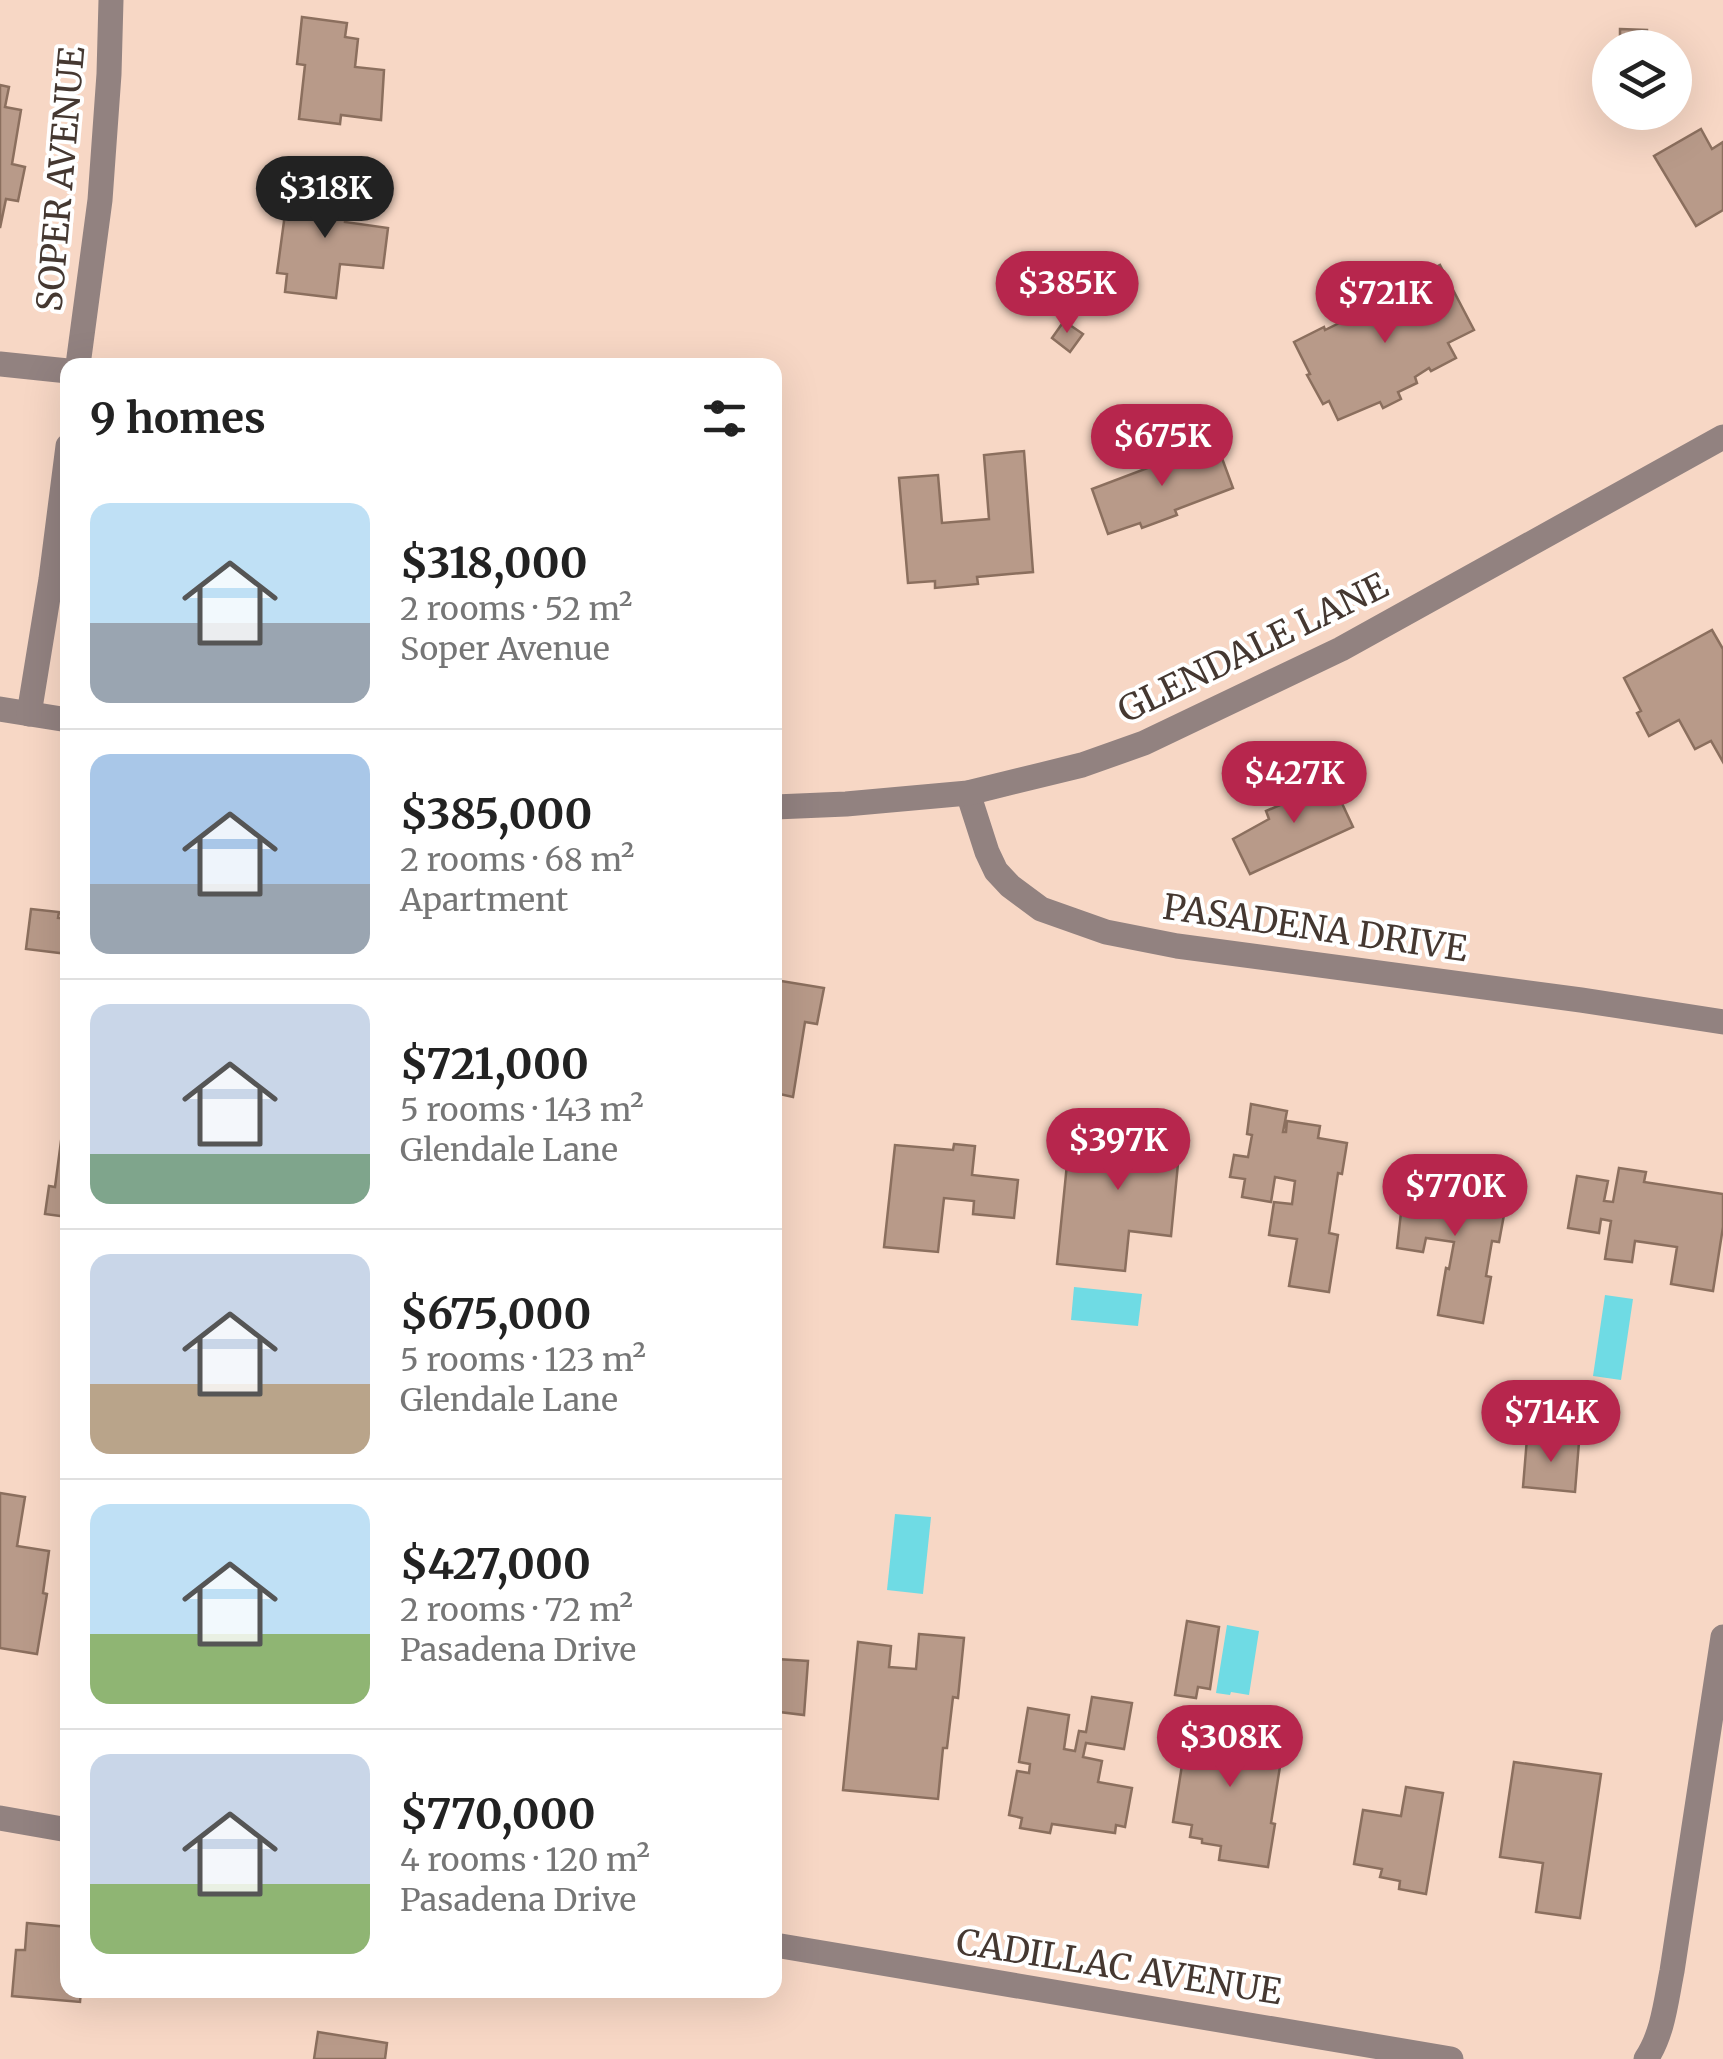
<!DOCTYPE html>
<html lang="en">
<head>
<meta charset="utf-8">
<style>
	:root { --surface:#fff; --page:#f2f2f2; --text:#222; --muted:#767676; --line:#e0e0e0; --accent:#b7264d }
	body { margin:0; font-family:Merriweather,serif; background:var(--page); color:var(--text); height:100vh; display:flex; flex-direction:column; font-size:38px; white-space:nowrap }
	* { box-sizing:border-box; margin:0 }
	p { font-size:32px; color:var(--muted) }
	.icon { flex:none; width:55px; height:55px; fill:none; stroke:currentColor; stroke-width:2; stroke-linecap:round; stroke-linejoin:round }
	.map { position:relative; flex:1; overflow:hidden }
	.panel { position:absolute; left:60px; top:358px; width:722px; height:1640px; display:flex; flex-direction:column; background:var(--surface); border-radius:20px; box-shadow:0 10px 40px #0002 }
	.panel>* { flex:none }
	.controls { position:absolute; left:1592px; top:30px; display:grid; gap:20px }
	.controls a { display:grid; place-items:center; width:100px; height:100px; border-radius:50%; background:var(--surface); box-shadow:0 10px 40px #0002; font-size:50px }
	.price { position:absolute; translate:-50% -85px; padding:0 22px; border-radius:35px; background:var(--accent); color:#fff; font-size:32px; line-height:65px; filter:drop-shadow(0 2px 5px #0008) }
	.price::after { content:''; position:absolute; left:50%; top:60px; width:30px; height:22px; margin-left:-15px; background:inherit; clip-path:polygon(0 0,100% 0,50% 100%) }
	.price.current { background:#222; color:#fff }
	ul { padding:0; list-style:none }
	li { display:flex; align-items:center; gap:30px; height:250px; padding:0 30px }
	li+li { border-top:2px solid var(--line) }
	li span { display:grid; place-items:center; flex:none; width:280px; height:200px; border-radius:20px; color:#555 }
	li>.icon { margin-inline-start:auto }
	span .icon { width:120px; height:120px; fill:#fffc; stroke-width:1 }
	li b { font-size:42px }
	h2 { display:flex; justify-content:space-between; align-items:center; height:120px; padding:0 30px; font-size:42px }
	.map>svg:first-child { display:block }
</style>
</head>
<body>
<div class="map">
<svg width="1723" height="2059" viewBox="0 0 1723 2059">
	<rect width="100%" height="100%" fill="#f7d7c5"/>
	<g fill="#6fdbe4">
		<path d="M1074,1287L1142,1294L1138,1326L1071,1320Z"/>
		<path d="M1605,1295L1633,1299L1621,1380L1593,1376Z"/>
		<path d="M895,1514L931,1517L923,1594L887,1590Z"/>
		<path d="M1227,1625L1259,1631L1249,1695L1231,1692L1230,1695L1216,1693Z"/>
	</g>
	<g fill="#b89a89" stroke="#8b6f5e" stroke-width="2.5">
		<path d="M302,17L347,23L345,37L358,39L355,67L384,70L381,120L341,115L340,124L299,119L305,65L297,64Z"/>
		<path d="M1620,29L1647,30V48H1620Z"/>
		<path d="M0,85L9,87L5,107L21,110L12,164L25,167L18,201L6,199L0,228Z"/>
		<path d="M1701,129L1712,149L1723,142V210L1696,226L1654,156Z"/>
		<path d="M299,182L350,188L345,222L388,228L383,268L340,264L336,298L285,292L287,274L277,273L287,199L296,200Z"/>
		<path d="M1440,265L1474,330L1448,343L1456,358L1431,371L1429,368L1415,377L1417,383L1398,392L1401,399L1383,408L1380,402L1338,420L1329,401L1323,404L1307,375L1310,374L1294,342L1324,327L1325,330L1404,291L1401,285Z"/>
		<path d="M1064,321L1083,334L1070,352L1052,338Z"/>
		<path d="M1216,442L1233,488L1175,510L1177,515L1142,528L1140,523L1108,534L1092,489Z"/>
		<path d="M1024,451L1033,572L977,577L978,584L935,588V581L908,583L899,478L938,475L942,523L989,519L984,455Z"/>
		<path d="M1712,630L1723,649V762L1711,741L1695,749L1679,720L1649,736L1637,713L1641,711L1624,678Z"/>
		<path d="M1323,779L1326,784L1332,782L1353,827L1250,874L1233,839L1269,819L1266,811L1294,799L1291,793Z"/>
		<path d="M31,909L59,912L58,918L68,919V954L26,949Z"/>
		<path d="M775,980L824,988L817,1024L805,1022L793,1097L775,1093Z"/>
		<path d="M66,1103H68V1217L45,1214L49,1186L55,1187Z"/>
		<path d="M1251,1104L1287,1111L1283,1132H1286L1287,1121L1320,1126L1318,1138L1347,1143L1342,1174L1338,1173L1329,1233L1338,1235L1329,1292L1289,1286L1297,1239L1269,1235L1274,1202L1292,1204L1295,1181L1275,1177L1271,1202L1242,1197L1245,1179L1230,1177L1234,1155L1248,1157L1252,1135L1247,1134Z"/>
		<path d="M1132,1117L1182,1122L1171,1236L1129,1231L1125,1271L1057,1264L1070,1134L1116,1138L1115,1153L1129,1154Z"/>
		<path d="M954,1144L975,1146L972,1175L1018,1180L1014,1218L973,1214L974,1201L944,1198L938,1252L884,1247L895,1145L953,1150Z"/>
		<path d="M1619,1168L1646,1172L1644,1182L1723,1194V1227L1713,1291L1671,1284L1677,1247L1635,1241L1632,1262L1605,1259L1611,1221L1601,1219L1599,1233L1568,1228L1577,1176L1608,1181L1604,1201L1613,1202Z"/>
		<path d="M1416,1174L1441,1178L1439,1186L1478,1193L1480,1185L1503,1189L1501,1203L1506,1204L1499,1242L1492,1241L1486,1276L1491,1277L1483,1323L1438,1315L1446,1268L1449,1269L1454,1242L1426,1238L1423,1252L1397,1248L1404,1186L1414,1188Z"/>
		<path d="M1527,1438L1579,1442L1575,1492L1523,1487Z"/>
		<path d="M0,1493L25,1497L17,1546L49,1551L43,1593L47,1594L37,1654L0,1648Z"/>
		<path d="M1187,1621L1219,1627L1210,1689L1198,1687L1196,1698L1175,1695Z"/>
		<path d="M775,1634L779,1635L777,1659L808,1661L804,1715L779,1712L777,1732H775Z"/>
		<path d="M919,1634L964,1638L958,1698L953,1697L947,1748H943L938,1799L843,1790L858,1642L891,1646L889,1667L916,1669Z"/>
		<path d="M1092,1697L1132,1703L1124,1749L1086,1743L1083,1757L1102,1761L1098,1782L1132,1788L1125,1827L1116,1825L1115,1833L1052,1824L1050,1833L1020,1828L1022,1818L1009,1815L1017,1771L1029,1773L1030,1764L1019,1762L1028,1708L1069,1715L1064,1749L1075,1751L1079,1731L1086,1732Z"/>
		<path d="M1189,1721L1285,1735L1271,1823L1275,1824L1268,1867L1219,1860L1221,1846L1202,1843V1839L1190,1837L1192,1825L1173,1822Z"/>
		<path d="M1514,1762L1601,1774L1580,1918L1536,1912L1543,1863L1500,1857Z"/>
		<path d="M1406,1787L1443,1793L1426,1894L1399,1889L1400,1881L1380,1877L1382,1869L1354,1864L1363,1810L1401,1816Z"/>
		<path d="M27,1923L68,1927V1990H81L80,2002L12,1996L16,1950H25Z"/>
		<path d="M318,2032L387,2043L385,2059H314Z"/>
	</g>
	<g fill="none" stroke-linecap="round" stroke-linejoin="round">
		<g stroke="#928280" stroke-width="25">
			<path d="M0,364L68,371"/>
			<path d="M78,365L100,200L109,74L111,0"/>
			<path d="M0,709L68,720"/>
			<path d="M29,714L51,579L68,446"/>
			<path d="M968,793L987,852L996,871L1010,886L1041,909L1106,932L1177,946L1581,1000L1723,1022"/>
			<path d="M775,807L846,804L968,793L1082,765L1144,743L1341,649L1723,437"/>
			<path d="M0,1818L68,1830"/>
			<path d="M775,1945L1451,2059"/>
			<path d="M1646,2059C1663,2034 1666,2001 1672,1971L1723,1637"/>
		</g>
	</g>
	<g text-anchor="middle" stroke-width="8" stroke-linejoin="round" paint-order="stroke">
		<g font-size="35" fill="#453831" stroke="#fff">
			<text transform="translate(61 179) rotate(-85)" y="12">SOPER AVENUE</text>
			<text transform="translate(1253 648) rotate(-26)" y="12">GLENDALE LANE</text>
			<text transform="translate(1315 928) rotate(8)" y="12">PASADENA DRIVE</text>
			<text transform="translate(1119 1967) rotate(9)" y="12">CADILLAC AVENUE</text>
		</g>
	</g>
</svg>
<div class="controls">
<a><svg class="icon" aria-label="layers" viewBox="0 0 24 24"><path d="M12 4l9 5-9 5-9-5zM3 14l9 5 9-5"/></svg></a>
</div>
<b class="price current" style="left:325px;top:241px">$318K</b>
<b class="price" style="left:1067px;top:336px">$385K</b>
<b class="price" style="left:1385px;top:346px">$721K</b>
<b class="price" style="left:1162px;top:489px">$675K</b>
<b class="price" style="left:1294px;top:826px">$427K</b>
<b class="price" style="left:1118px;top:1193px">$397K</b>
<b class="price" style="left:1455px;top:1239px">$770K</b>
<b class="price" style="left:1551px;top:1465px">$714K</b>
<b class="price" style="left:1230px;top:1790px">$308K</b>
<section class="panel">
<h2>9 homes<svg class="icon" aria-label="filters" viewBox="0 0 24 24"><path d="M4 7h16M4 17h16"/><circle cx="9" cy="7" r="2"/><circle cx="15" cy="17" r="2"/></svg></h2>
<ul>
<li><span style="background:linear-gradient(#bfe0f5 60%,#9aa5b1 0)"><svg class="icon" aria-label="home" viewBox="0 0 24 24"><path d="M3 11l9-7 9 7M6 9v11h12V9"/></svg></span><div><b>$318,000</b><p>2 rooms · 52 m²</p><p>Soper Avenue</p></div></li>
<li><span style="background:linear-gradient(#a9c7e8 65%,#9aa5b1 0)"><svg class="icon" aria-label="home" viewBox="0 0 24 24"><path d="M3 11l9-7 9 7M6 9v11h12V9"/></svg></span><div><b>$385,000</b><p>2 rooms · 68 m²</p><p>Apartment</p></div></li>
<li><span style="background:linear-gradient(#c9d6e8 75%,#7fa58c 0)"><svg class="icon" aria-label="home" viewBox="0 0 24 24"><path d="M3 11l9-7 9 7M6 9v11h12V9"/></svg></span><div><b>$721,000</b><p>5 rooms · 143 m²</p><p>Glendale Lane</p></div></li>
<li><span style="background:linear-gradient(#c9d6e8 65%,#b9a48a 0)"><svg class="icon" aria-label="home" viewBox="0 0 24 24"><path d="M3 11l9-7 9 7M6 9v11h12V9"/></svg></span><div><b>$675,000</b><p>5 rooms · 123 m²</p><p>Glendale Lane</p></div></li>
<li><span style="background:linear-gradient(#bfe0f5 65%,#8fb573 0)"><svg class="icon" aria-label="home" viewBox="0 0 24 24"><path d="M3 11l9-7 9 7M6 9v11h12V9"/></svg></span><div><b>$427,000</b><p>2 rooms · 72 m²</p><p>Pasadena Drive</p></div></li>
<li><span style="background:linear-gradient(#c9d6e8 65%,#8fb573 0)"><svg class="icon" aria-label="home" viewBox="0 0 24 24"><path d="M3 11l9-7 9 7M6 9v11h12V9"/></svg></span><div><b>$770,000</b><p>4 rooms · 120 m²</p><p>Pasadena Drive</p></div></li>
</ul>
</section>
</div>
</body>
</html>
